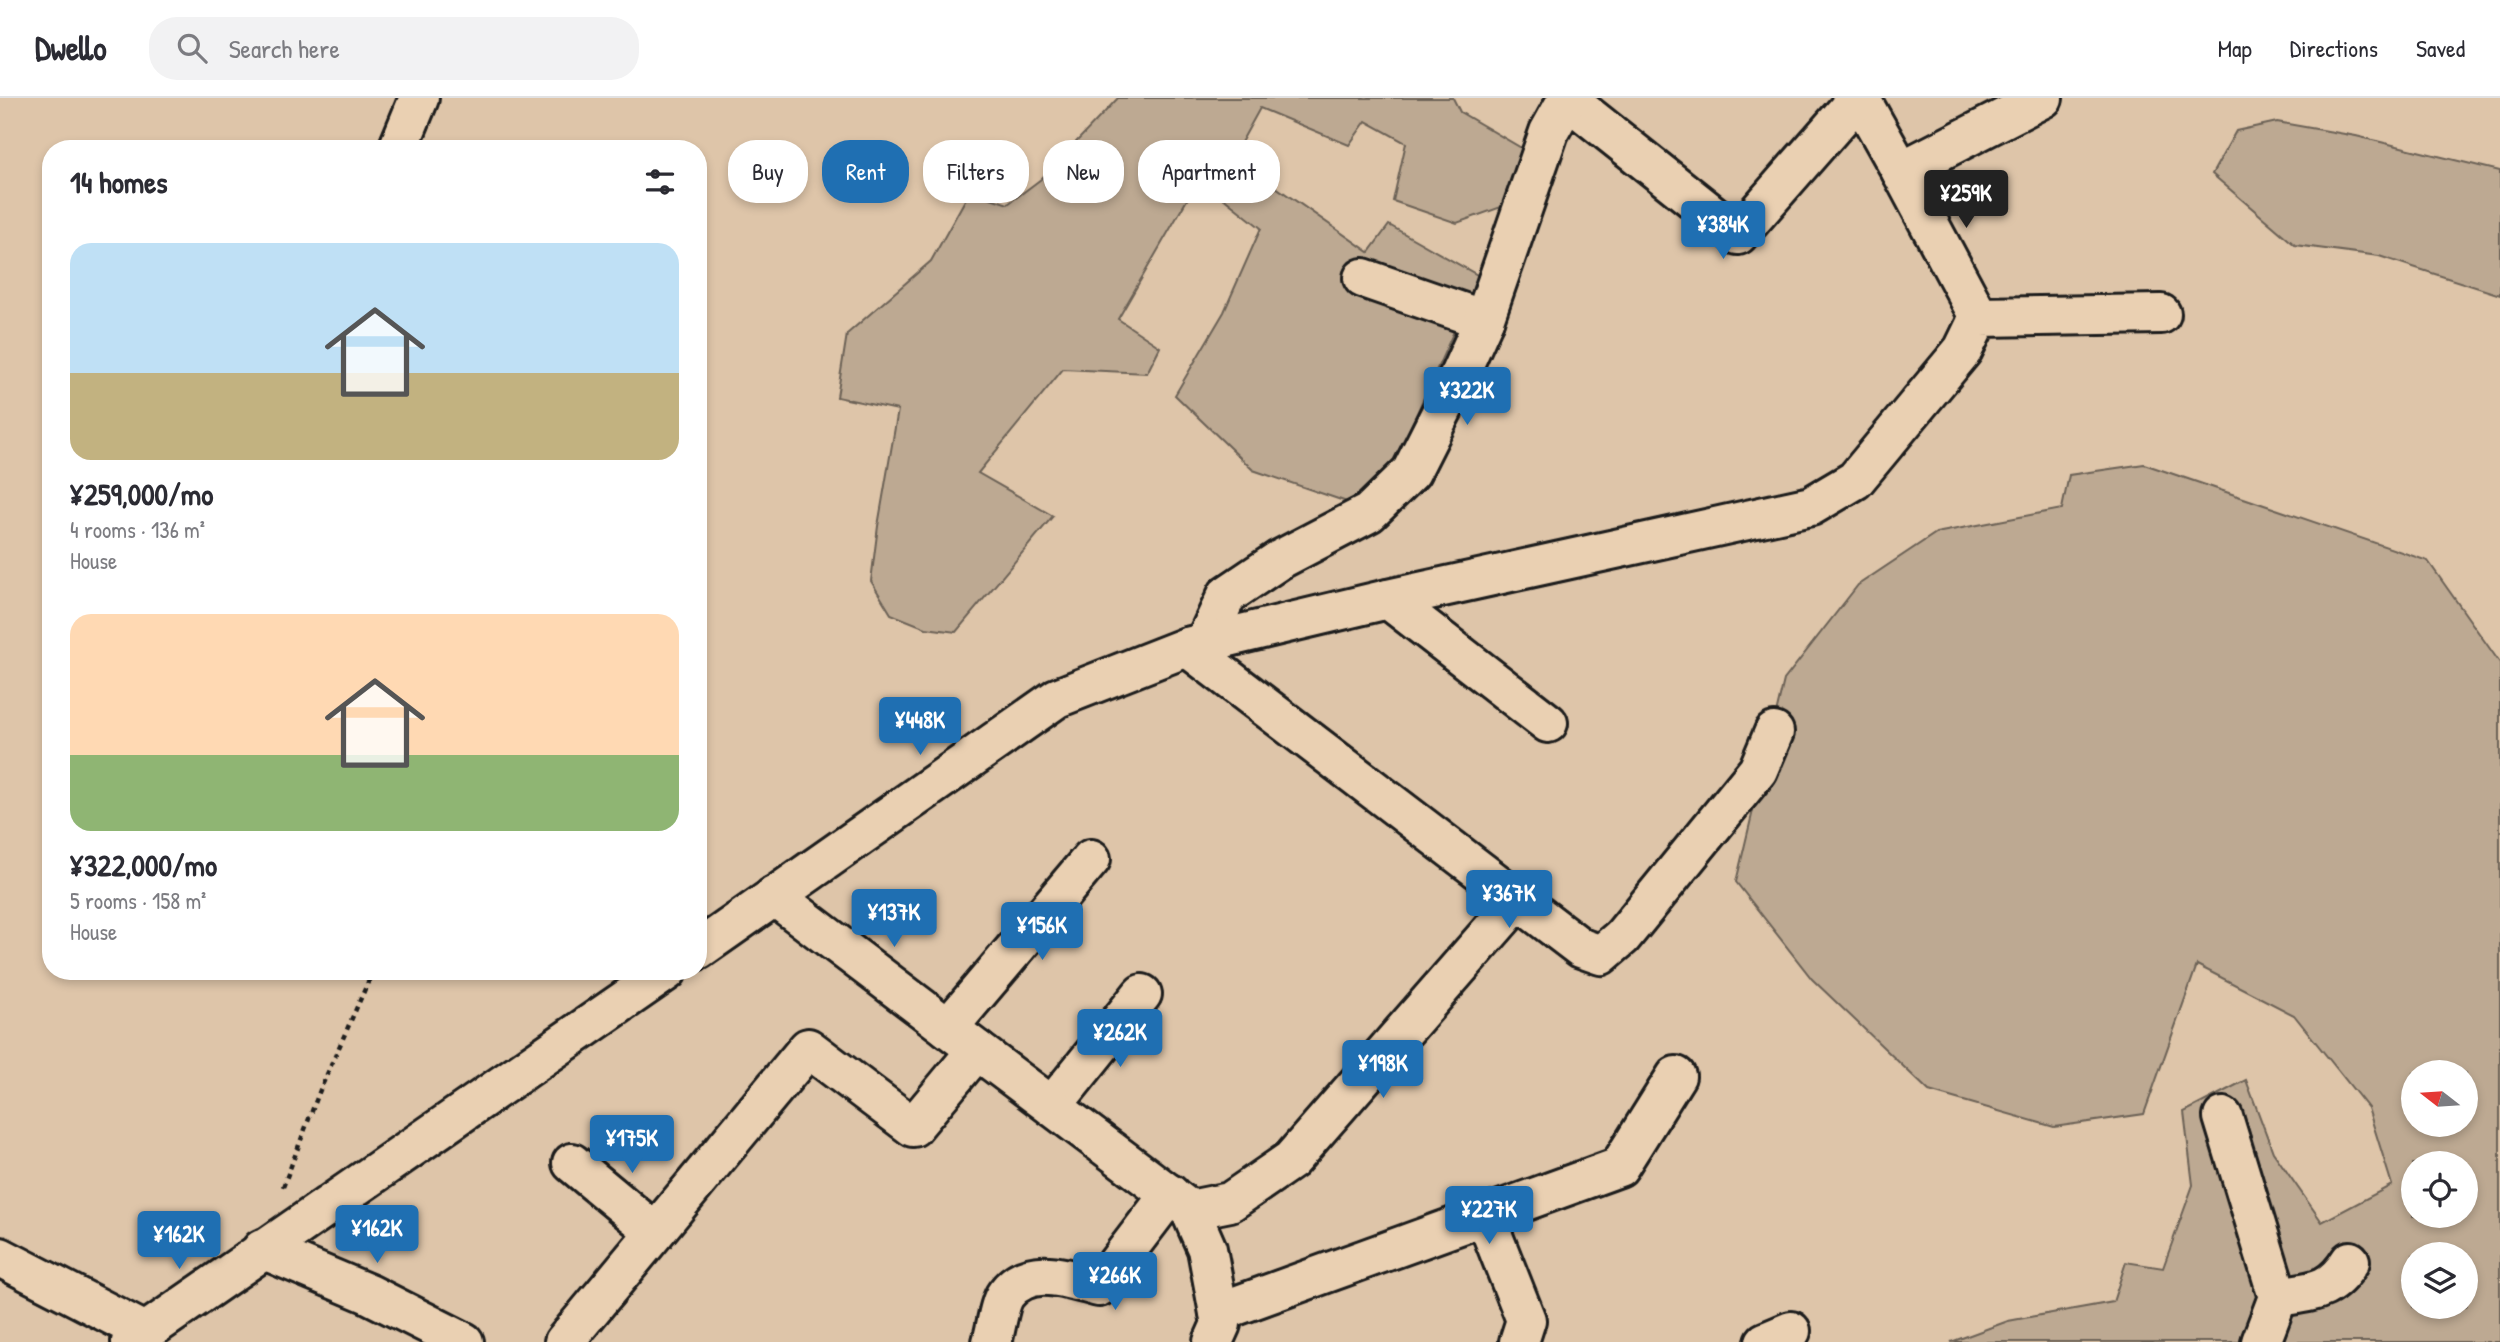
<!DOCTYPE html>
<html lang="en">
<head>
<meta charset="utf-8">
<style>
	:root { --surface:#fff; --page:#f2f2f3; --text:#2b2b33; --muted:#7c7c81; --line:#e1e1e2; --accent:#1f6fb2 }
	body { margin:0; font-family:"Patrick Hand",sans-serif; background:var(--page); color:var(--text); height:100vh; display:flex; flex-direction:column; font-size:26px; white-space:nowrap }
	* { box-sizing:border-box; margin:0 }
	p { font-size:23px; color:var(--muted) }
	.icon { flex:none; width:38px; height:38px; fill:none; stroke:currentColor; stroke-width:2; stroke-linecap:round; stroke-linejoin:round }
	.map { position:relative; flex:1; overflow:hidden }
	.sheet { position:absolute; left:42px; top:42px; width:665px; height:840px; display:flex; flex-direction:column; background:var(--surface); border-radius:28px; box-shadow:0 4px 10px #0003 }
	.sheet>* { flex:none }
	.hud { position:absolute; left:728px; top:42px; width:665px; height:63px; display:flex; gap:14px }
	.needle { width:46px; rotate:287deg }
	.fabs { position:absolute; left:2401px; top:962px; display:grid; gap:14px }
	.fabs a { display:grid; place-items:center; width:77px; height:77px; border-radius:50%; background:var(--surface); box-shadow:0 4px 10px #0003; font-size:35px }
	.price { position:absolute; translate:-50% -60px; padding:0 16px; border-radius:7px; background:var(--accent); color:#fff; font-size:23px; line-height:46px; filter:drop-shadow(0 2px 4px #0008) }
	.price::after { content:''; position:absolute; left:50%; top:42px; width:21px; height:16px; margin-left:-10px; background:inherit; clip-path:polygon(0 0,100% 0,50% 100%) }
	.price.current { background:#222; color:#fff }
	ul { padding:0; list-style:none }
	li { display:grid; align-content:center; gap:14px; height:371px; padding:0 28px }
	li span { display:grid; place-items:center; height:217px; border-radius:21px; color:#555 }
	li>.icon { margin-inline-start:auto }
	span .icon { width:126px; height:126px; fill:#fffc; stroke-width:1 }
	li b { font-size:30px }
	h2 { display:flex; justify-content:space-between; align-items:center; height:84px; padding:0 28px; font-size:30px }
	.pill { padding:0 24px; border-radius:28px; background:var(--surface); box-shadow:0 4px 10px #0003; font-size:24px; line-height:63px }
	.pill.current { background:var(--accent); color:#fff }
	header { display:flex; align-items:center; gap:42px; box-sizing:border-box; height:98px; padding:0 35px; background:var(--surface); border-bottom:2px solid var(--line) }
	header strong { font-size:33px }
	nav { display:flex; gap:38px; margin-inline-start:auto; font-size:24px }
	.search { width:490px; height:63px; background:var(--page); display:flex; align-items:center; gap:18px; box-sizing:border-box; padding:0 24px; border-radius:28px; color:var(--muted); font-size:26px }
	.map>svg:first-child { display:block }
</style>
</head>
<body>
<header>
<strong>Dwello</strong>
<div class="search"><svg class="icon" aria-label="search" viewBox="0 0 24 24"><circle cx="10" cy="10" r="6"/><path d="M15 15l6 6"/></svg>Search here</div>
<nav><a>Map</a><a>Directions</a><a>Saved</a></nav>
</header>
<div class="map">
<svg width="2500" height="1244" viewBox="0 0 2500 1244">
	<rect width="100%" height="100%" fill="#dec5a9"/>
	<filter id="ink" filterUnits="userSpaceOnUse"><feTurbulence type="fractalNoise" baseFrequency=".0143" numOctaves="2"/><feDisplacementMap in="SourceGraphic" scale="14" xChannelSelector="R" yChannelSelector="G"/><feConvolveMatrix kernelMatrix="1 2 1 2 8 2 1 2 1" color-interpolation-filters="sRGB"/></filter>
	<g filter="url(#ink)">
		<g fill="#bda992" stroke="#6c6257" stroke-width="2" fill-rule="evenodd">
			<path d="M1118,0H1453L1460,14L1523,51L1504,108L1457,125L1393,103L1406,45L1366,23L1349,47L1260,10L1233,59L1369,154L1389,127L1479,178L1393,368L1350,405L1253,372L1175,297L1224,214L1261,130L1199,81L1118,221L1160,249L1147,275L1063,271L978,375L1053,418L956,534L926,530L891,516L871,483L878,428L898,312L837,299L847,236L931,163L970,93L1008,106L1041,81Z"/>
			<path d="M2277,24L2356,38L2500,73V197L2379,158L2295,147L2212,76L2236,33Z"/>
			<path d="M2144,366L2428,463L2500,565V1244H1951L2008,1223L2113,1204L2126,1164L2163,1170L2193,1087L2184,1014L2246,982L2273,1054L2322,1124L2392,1087L2368,1010L2294,917L2197,867L2144,1016L2054,1029L1929,993L1812,881L1736,784L1784,582L1858,487L1936,435L2062,411L2069,377ZM2413,975H2466V1027H2413ZM2413,1066H2466V1118H2413ZM2413,1157H2466V1209H2413Z"/>
		</g>
		<g fill="none" stroke-linecap="round" stroke-linejoin="round">
			<defs>
				<g id="minor">
					<path d="M1860,0L1901,73L2043,0"/>
					<path d="M1567,1L1738,137L1858,0"/>
					<path d="M398,51L419,0"/>
					<path d="M1901,73L1979,219"/>
					<path d="M1363,180L1484,222"/>
					<path d="M1388,501L1548,625"/>
					<path d="M1205,544L1227,497L1279,462L1369,415L1411,374L1451,295L1484,222L1549,34L1568,0"/>
					<path d="M1187,549L1581,850L1601,857L1622,839L1758,672L1774,634"/>
					<path d="M774,798L977,952"/>
					<path d="M698,852L1057,600L1187,549L1388,501L1811,408L1855,382L1963,252L1979,219L2161,216"/>
					<path d="M948,930L1091,761"/>
					<path d="M1052,1008L1142,896"/>
					<path d="M2223,1019L2278,1199L2261,1244"/>
					<path d="M572,1065L655,1134"/>
					<path d="M1190,1112L1230,1104L1291,1062L1518,802"/>
					<path d="M1485,1118L1526,1222L1519,1244"/>
					<path d="M262,1151L369,1196L464,1244"/>
					<path d="M0,1159L145,1234"/>
					<path d="M2278,1199C2313,1193 2330,1195 2350,1163"/>
					<path d="M1219,1214L1619,1069L1676,978"/>
					<path d="M131,1244L667,873"/>
					<path d="M564,1244L808,950L913,1029L977,952L1190,1112L1207,1151L1221,1226L1213,1244"/>
					<path d="M992,1244C996,1232 999,1205 1006,1196C1029,1165 1068,1181 1099,1189L1170,1096"/>
					<path d="M1765,1244L1791,1233"/>
				</g>
			</defs>
			<use href="#minor" stroke="#1c1c1c" stroke-width="44"/>
			<path stroke="#1c1c1c" stroke-width="4.5" stroke-dasharray="5 5" stroke-linecap="butt" d="M283,1089L320,992L373,873"/>
			<use href="#minor" stroke="#ead0b2" stroke-width="38"/>
		</g>
	</g>
</svg>
<div class="fabs">
<a><svg class="needle" viewBox="-14 -14 28 28"><path d="M0-13l5 13h-10z" fill="#e53935"/><path d="M0 13l5-13h-10z" fill="#7c7c81"/></svg></a>
<a><svg class="icon" aria-label="locate" viewBox="0 0 24 24"><circle cx="12" cy="12" r="6"/><path d="M12 2v4M12 18v4M2 12h4M18 12h4"/></svg></a>
<a><svg class="icon" aria-label="layers" viewBox="0 0 24 24"><path d="M12 4l9 5-9 5-9-5zM3 14l9 5 9-5"/></svg></a>
</div>
<b class="price current" style="left:1966px;top:132px">¥259K</b>
<b class="price" style="left:1723px;top:163px">¥384K</b>
<b class="price" style="left:1467px;top:329px">¥322K</b>
<b class="price" style="left:920px;top:659px">¥448K</b>
<b class="price" style="left:1509px;top:832px">¥367K</b>
<b class="price" style="left:894px;top:851px">¥137K</b>
<b class="price" style="left:1042px;top:864px">¥156K</b>
<b class="price" style="left:1120px;top:971px">¥262K</b>
<b class="price" style="left:1383px;top:1002px">¥198K</b>
<b class="price" style="left:632px;top:1077px">¥175K</b>
<b class="price" style="left:1489px;top:1148px">¥227K</b>
<b class="price" style="left:377px;top:1167px">¥162K</b>
<b class="price" style="left:179px;top:1173px">¥162K</b>
<b class="price" style="left:1115px;top:1214px">¥266K</b>
<div class="hud">
<a class="pill">Buy</a>
<a class="pill current">Rent</a>
<a class="pill">Filters</a>
<a class="pill">New</a>
<a class="pill">Apartment</a>
</div>
<section class="sheet">
<h2>14 homes<svg class="icon" aria-label="filters" viewBox="0 0 24 24"><path d="M4 7h16M4 17h16"/><circle cx="9" cy="7" r="2"/><circle cx="15" cy="17" r="2"/></svg></h2>
<ul>
<li><span style="background:linear-gradient(#bfe0f5 60%,#c2b280 0)"><svg class="icon" aria-label="home" viewBox="0 0 24 24"><path d="M3 11l9-7 9 7M6 9v11h12V9"/></svg></span><div><b>¥259,000/mo</b><p>4 rooms · 136 m²</p><p>House</p></div></li>
<li><span style="background:linear-gradient(#ffd9b3 65%,#8fb573 0)"><svg class="icon" aria-label="home" viewBox="0 0 24 24"><path d="M3 11l9-7 9 7M6 9v11h12V9"/></svg></span><div><b>¥322,000/mo</b><p>5 rooms · 158 m²</p><p>House</p></div></li>
</ul>
</section>
</div>
</body>
</html>
